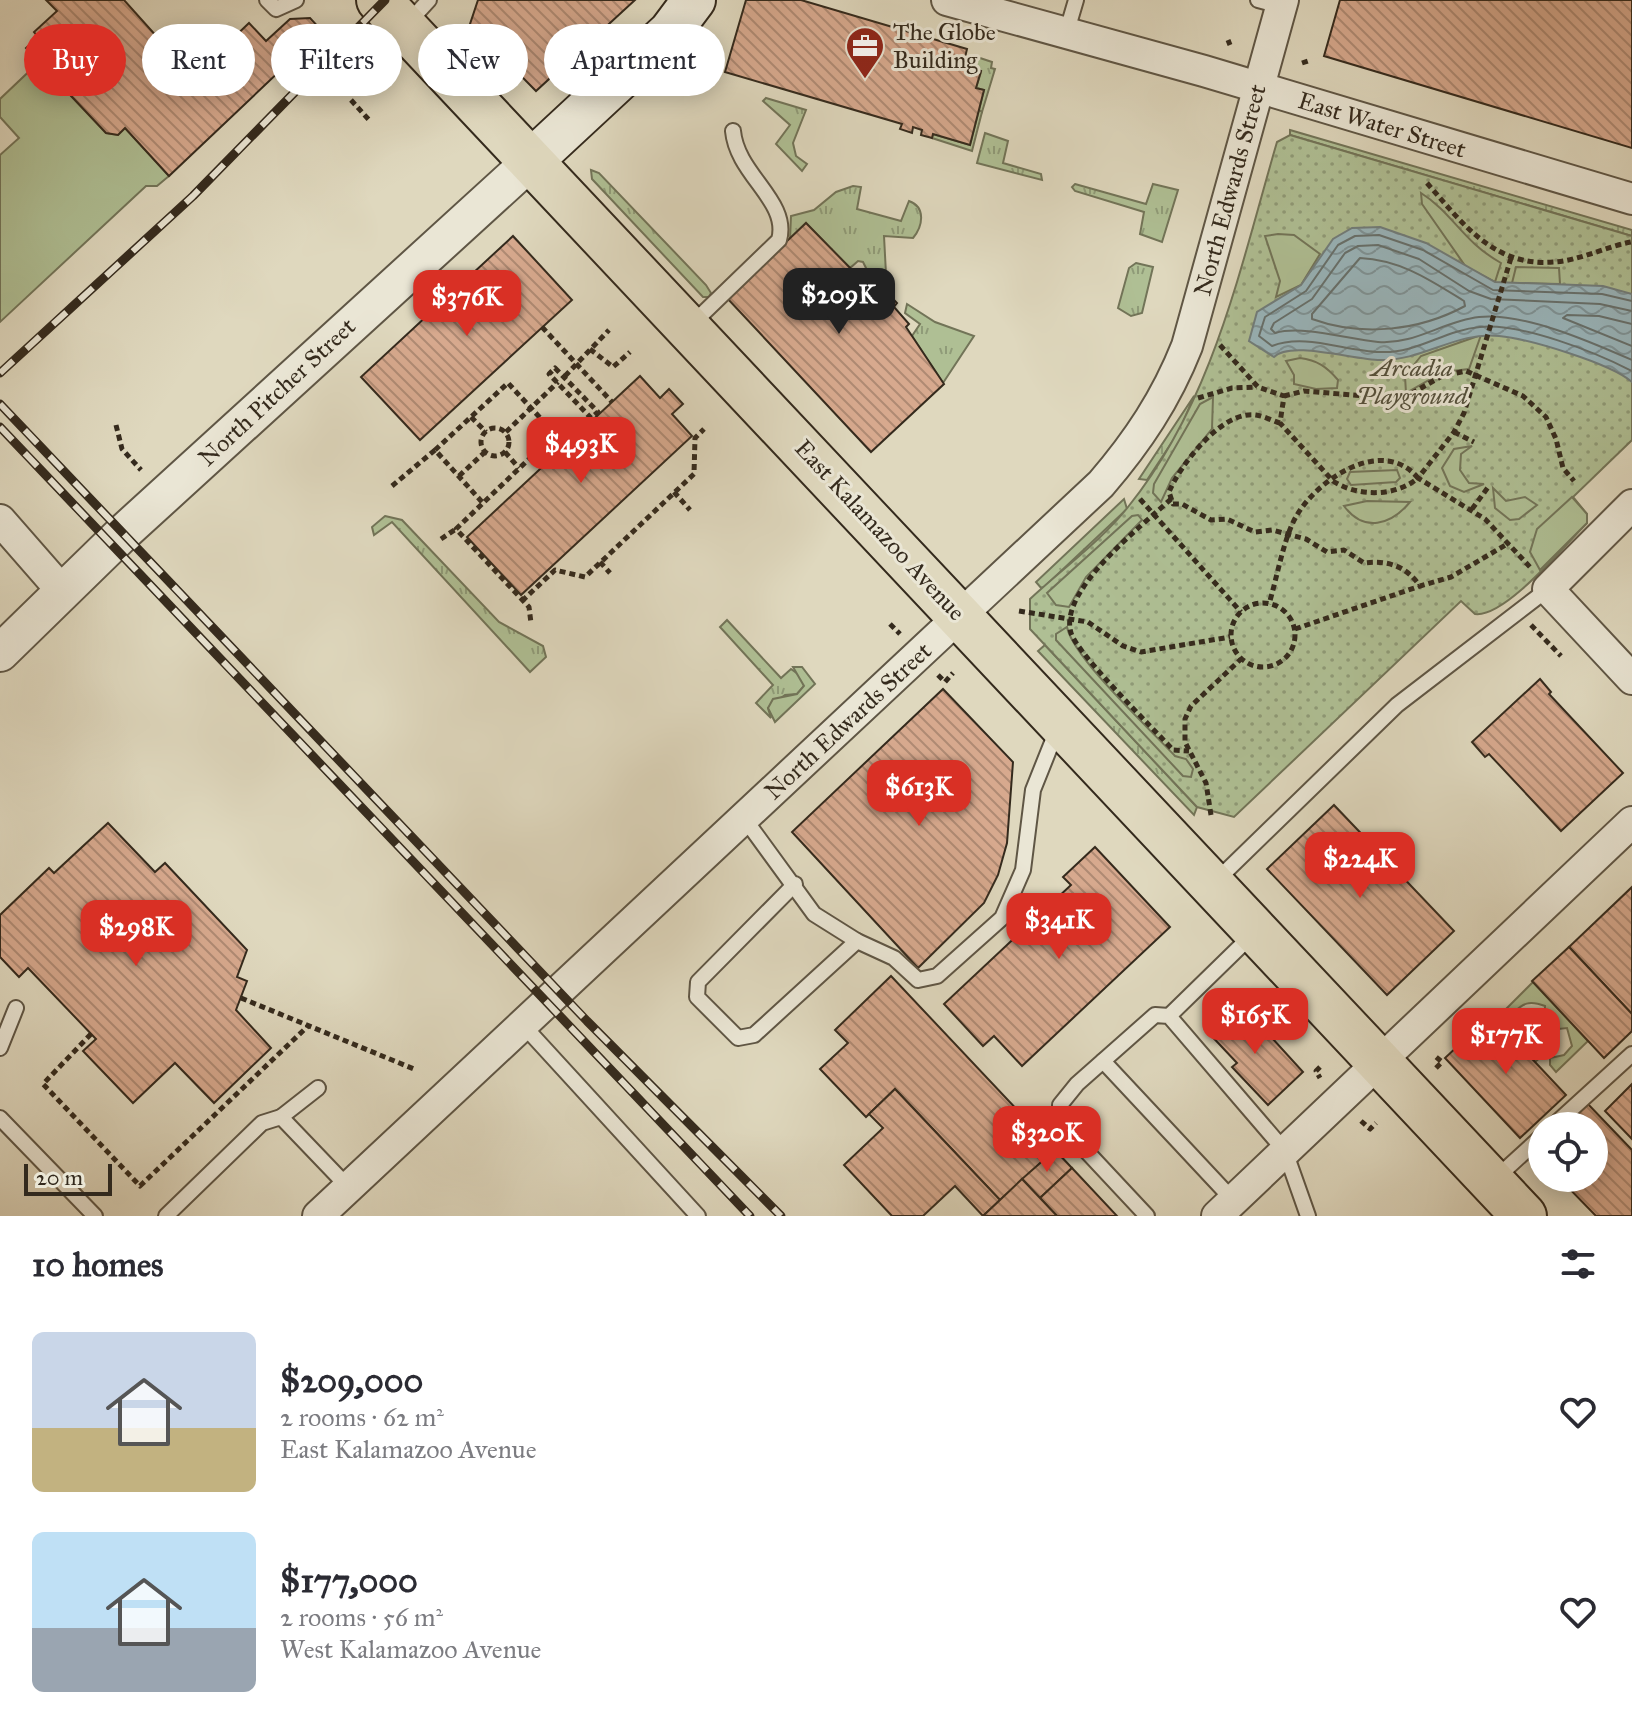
<!DOCTYPE html>
<html lang="en">
<head>
<meta charset="utf-8">
<style>
	:root { --surface:#fff; --page:#f7f7f7; --text:#2b2b33; --muted:#7c7c81; --accent:#d93025 }
	body { margin:0; font-family:"IM FELL Great Primer",serif; background:var(--page); color:var(--text); height:100vh; display:flex; flex-direction:column; font-size:30px; white-space:nowrap }
	* { box-sizing:border-box; margin:0 }
	p { font-size:26px; color:var(--muted) }
	.icon { flex:none; width:44px; height:44px; fill:none; stroke:currentColor; stroke-width:2; stroke-linecap:round; stroke-linejoin:round }
	.map { position:relative; height:1216px; overflow:hidden }
	.details { display:flex; flex-direction:column; background:var(--surface); flex:1 }
	.details>* { flex:none }
	.top-card { position:absolute; left:24px; top:24px; width:800px; height:72px; display:flex; gap:16px }
	.fabs { position:absolute; left:1528px; top:1112px; display:grid; gap:16px }
	.fabs a { display:grid; place-items:center; width:80px; height:80px; border-radius:50%; background:var(--surface); box-shadow:0 4px 20px #0003; font-size:40px }
	.scale { position:absolute; left:24px; bottom:20px; width:88px; box-sizing:border-box; padding-left:8px; border:4px solid #342a1d; border-top:0; font-size:22px; line-height:28px; white-space:nowrap; color:#342a1d; -webkit-text-stroke:6px #eae6d5; paint-order:stroke }
	.price { position:absolute; translate:-50% -68px; padding:0 18px; border-radius:16px; background:var(--accent); color:#fff; font-size:26px; line-height:52px; filter:drop-shadow(0 2px 4px #0008) }
	.price::after { content:''; position:absolute; left:50%; top:48px; width:24px; height:18px; margin-left:-12px; background:inherit; clip-path:polygon(0 0,100% 0,50% 100%) }
	.price.selected { background:#222; color:#fff }
	ul { padding:0; list-style:none }
	li { display:flex; align-items:center; gap:24px; height:200px; padding:0 32px }
	li span { display:grid; place-items:center; flex:none; width:224px; height:160px; border-radius:12px; color:#555 }
	li>.icon { margin-inline-start:auto }
	span .icon { width:96px; height:96px; fill:#fffc; stroke-width:1 }
	li b { font-size:34px }
	h2 { display:flex; justify-content:space-between; align-items:center; height:96px; padding:0 32px; font-size:34px }
	.chip { padding:0 28px; border-radius:36px; background:var(--surface); box-shadow:0 4px 20px #0003; font-size:28px; line-height:72px }
	.chip.selected { background:var(--accent); color:#fff }
	.map>svg:first-child { display:block }
</style>
</head>
<body>
<div class="map">
<svg width="1632" height="1216" viewBox="0 0 1632 1216">
	<defs>
		<pattern id="grass-tufts" width="24" height="20" patternUnits="userSpaceOnUse" patternTransform="scale(2)"><rect width="24" height="20" fill="#afbf94"/><path d="M3 7l-1-3M5 7V3M7 7l1-3M15 17l-1-3M17 17v-4M19 17l1-3" fill="none" stroke="#8f9b78"/></pattern>
		<pattern id="park-dots" width="8" height="8" patternUnits="userSpaceOnUse" patternTransform="scale(2)"><rect width="8" height="8" fill="#afbf94"/><path d="M2 2h.1M6 6h.1" fill="none" stroke="#8f9b78" stroke-width="1.8" stroke-linecap="round"/></pattern>
		<pattern id="water-waves" width="16" height="10" patternUnits="userSpaceOnUse" patternTransform="scale(2)"><rect width="16" height="10" fill="#99b6bd"/><path d="M0 5q4-4 8 0t8 0" fill="none" stroke="#7e9499"/></pattern>
		<pattern id="building-back-hatch" width="6" height="6" patternUnits="userSpaceOnUse" patternTransform="scale(2)"><rect width="6" height="6" fill="#d7a98e"/><path d="M-1 5l2 2M0 0l6 6M5-1l2 2" fill="none" stroke="#af8a73"/></pattern>
	</defs>
	<rect width="100%" height="100%" fill="#dfd8be"/>
	<filter id="stains"><feTurbulence type="fractalNoise" baseFrequency=".0025" numOctaves="4"/><feColorMatrix values="0 0 0 0 .2 0 0 0 0 .09 0 0 0 0 .02 0 0 0 .5 -.17"/></filter>
	<radialGradient id="worn" r=".72"><stop offset=".6" stop-color="#630" stop-opacity="0"/><stop offset="1" stop-color="#630" stop-opacity=".3"/></radialGradient>
	<g fill="url(#grass-tufts)" stroke="#727458" stroke-width="2">
		<path d="M977,57L992,62L991,68L995,69L982,112L979,110L984,90L976,88L981,72L975,69Z"/>
		<path d="M766,98L806,110L793,143L796,156L807,164L802,171L776,144L790,125L763,101Z"/>
		<path d="M1290,130L1632,230V236L1290,135Z"/>
		<path d="M985,133L1008,141L1003,163L1041,174L1042,180L977,163Z"/>
		<path d="M591,170L599,173L706,285L711,293L709,297H703L592,179Z"/>
		<path d="M1075,184L1146,204L1153,184L1178,190L1162,242L1140,234L1144,212L1075,191L1072,187Z"/>
		<path d="M853,186L861,187L857,209L901,221L909,201C926,207 923,226 913,238L884,236L886,274L883,271L869,274L863,262L858,261L850,268L806,223L790,239L791,216L814,210L836,192Z"/>
		<path d="M1136,263L1153,267L1142,313L1131,316L1118,308L1129,268Z"/>
		<path d="M907,304L935,322L974,336L943,383L912,336L920,324L905,313Z"/>
		<path d="M1194,396L1180,430L1147,480L1139,479Z"/>
		<path d="M1124,499L1127,509L1042,589L1036,582Z"/>
		<path d="M385,516L402,520L499,622L543,646L546,657L530,672L392,522L374,535L372,527Z"/>
		<path d="M727,620L781,678L791,669L802,677L804,686L797,694L785,695L768,708L771,718L756,703L773,685L720,627Z"/>
		<path d="M1045,645L1197,807L1194,815L1038,651Z"/>
	</g>
	<path fill="url(#park-dots)" stroke="#727458" stroke-width="2" d="M1290,135L1632,236V440L1573,497L1587,514V523C1565,545 1505,618 1475,614L1461,601L1234,817L1197,807L1030,629V599C1062,569 1101,541 1128,507C1213,402 1240,268 1277,142Z"/>
	<g fill="#afbf94" stroke="#727458" stroke-width="2">
		<path d="M39,62L106,133L118,135L125,128L169,176L157,186H146L0,322V155L19,138L0,117V99Z"/>
		<path d="M979,110L982,112L972,151L932,138L933,134L970,145Z"/>
		<path d="M1421,193C1453,213 1462,241 1501,263L1495,282L1466,267L1422,204Z"/>
		<path d="M1278,234L1294,235L1320,254L1301,285L1276,297L1280,281L1265,236Z"/>
		<path d="M1516,267L1559,268L1560,284L1512,283Z"/>
		<path d="M1481,335L1469,369L1443,372L1406,393L1405,376L1421,356Z"/>
		<path d="M1300,358C1317,360 1327,367 1338,380L1337,388L1316,389L1294,384V375L1286,361Z"/>
		<path d="M1213,397L1212,429L1172,478L1161,502L1153,493L1154,484L1200,404Z"/>
		<path d="M1472,446L1461,454L1460,470L1469,483L1484,484L1464,492L1450,486L1442,468L1454,449Z"/>
		<path d="M1397,470L1400,478L1396,482L1351,485L1347,479L1350,472Z"/>
		<path d="M1493,488L1506,501L1525,497L1537,505L1519,519L1510,520L1495,508Z"/>
		<path d="M1572,497L1587,514V523L1540,570L1530,552L1537,529Z"/>
		<path d="M1367,501L1410,502C1391,525 1364,533 1344,506Z"/>
		<path d="M1138,515L1142,520L1086,577L1069,607L1056,605L1047,593L1132,516Z"/>
		<path d="M1067,627C1073,658 1150,729 1175,756L1186,759L1193,769L1191,777L1183,776L1056,640V634Z"/>
		<path d="M793,667H802L815,684L775,722L768,708L773,699L797,694L804,686Z"/>
		<path d="M1533,982L1588,1041L1556,1072L1550,1065V1058L1564,1055L1572,1046L1567,1028L1549,1030L1544,1025L1545,1006C1529,1000 1523,1003 1512,1014L1521,1035L1539,1040L1543,1055L1535,1062L1495,1020Z"/>
	</g>
	<path fill="url(#water-waves)" stroke="#717e7d" stroke-width="2" d="M1380,227L1426,243L1495,282L1603,286L1632,294V382C1610,363 1529,339 1499,336C1457,331 1423,361 1380,360C1354,360 1290,340 1274,357L1249,341L1257,312L1301,285L1333,239L1352,228Z"/>
	<g fill="none" stroke-linecap="round" stroke-linejoin="round">
		<g stroke="#66706d" stroke-width="2">
			<path d="M1360,258C1401,260 1430,280 1464,301L1465,306C1419,331 1362,337 1312,319V314Z"/>
			<path d="M1632,301L1602,294L1493,290L1423,250L1379,235L1355,236L1338,245L1306,291L1265,317L1259,336L1272,346C1305,333 1344,351 1380,352C1417,354 1444,330 1480,327C1522,323 1595,352 1632,371"/>
			<path d="M1632,311L1600,304L1491,299L1469,291L1419,259L1378,245L1358,246L1345,253L1312,299L1274,323L1271,329L1275,333C1303,325 1347,339 1378,342C1415,345 1443,321 1479,317C1523,312 1591,342 1632,360"/>
			<path d="M1632,324L1599,316L1567,315L1563,318L1632,346"/>
		</g>
	</g>
	<g fill="url(#building-back-hatch)" stroke="#342a1d" stroke-width="2">
		<path d="M46,0H124L202,87L237,55L227,44L249,23L266,41L290,19L310,18L322,31L169,176L125,128L118,135L106,133L26,48L38,37L34,32L57,11Z"/>
		<path d="M478,0H635L536,91L470,24Z"/>
		<path d="M746,0H801L967,49L963,66L981,71L976,88L984,90L970,145L933,134L932,138L921,135L922,130L913,127L912,133L900,129L902,124L725,72Z"/>
		<path d="M1340,0H1632V148L1324,56Z"/>
		<path d="M806,223L856,274L859,271L874,287L880,285L897,303L894,307L909,324L906,327L944,384L871,452L727,298Z"/>
		<path d="M513,236L572,300L420,440L361,377Z"/>
		<path d="M640,376L660,398L669,389L683,404L672,414L692,436L521,595L467,537Z"/>
		<path d="M1540,679L1551,692L1549,694L1623,773L1561,831L1489,754L1485,757L1472,742Z"/>
		<path d="M943,689L1013,762L1007,843L998,875L984,903L918,968L792,832Z"/>
		<path d="M1334,805L1454,931L1387,995L1267,869Z"/>
		<path d="M108,823L155,872L165,863L247,950L237,977L247,981L236,1010L271,1048L214,1103L175,1063L133,1103L83,1051L96,1039L28,968L19,977L0,957V915L49,868L54,873Z"/>
		<path d="M1095,847L1170,927L1022,1066L994,1036L983,1046L944,1004L1071,885L1063,877Z"/>
		<path d="M1632,887V1014L1569,947Z"/>
		<path d="M1569,947L1632,1014V1031L1604,1058L1532,981Z"/>
		<path d="M891,976L1055,1150L1000,1200L895,1089L866,1117L820,1069L848,1043L835,1030Z"/>
		<path d="M1230,1006L1255,1033L1261,1026L1303,1072L1268,1105L1232,1067L1237,1063L1205,1029Z"/>
		<path d="M1491,1015L1566,1095L1520,1138L1445,1058Z"/>
		<path d="M1632,1084V1139L1605,1111Z"/>
		<path d="M895,1089L1000,1200L983,1216L955,1186L923,1216H892L844,1165L883,1128L869,1114Z"/>
		<path d="M1586,1102L1632,1150V1216H1596L1559,1178H1594V1126H1561Z"/>
		<path d="M1055,1150L1072,1168L1040,1198L1022,1179Z"/>
		<path d="M1072,1168L1117,1216H1057L1040,1198Z"/>
		<path d="M1022,1179L1057,1216H983L1000,1200Z"/>
	</g>
	<g fill="none" stroke-linecap="round" stroke-linejoin="round">
		<defs>
			<g id="service">
				<path d="M267,0L276,9L296,0"/>
				<path d="M1258,0L1281,6"/>
				<path d="M407,24L429,0"/>
				<path d="M1066,34L1076,0"/>
				<path d="M691,325L779,240C790,201 737,175 733,131"/>
				<path d="M744,818L814,914L857,941L894,958L918,980L937,976L1002,918L1023,870L1033,790L1057,730"/>
				<path d="M1215,882L1397,705L1548,589"/>
				<path d="M795,884L698,982L697,997L738,1038L754,1035L857,941"/>
				<path d="M1169,1016L1252,935"/>
				<path d="M523,1025L698,1216"/>
				<path d="M0,1048L16,1008"/>
				<path d="M1103,1061L1233,1200"/>
				<path d="M281,1117L318,1088"/>
				<path d="M0,1118L95,1216"/>
				<path d="M1553,1126L1632,1054"/>
				<path d="M1495,1179L1542,1136"/>
				<path d="M166,1216L262,1123L281,1117L349,1188"/>
				<path d="M1147,1216L1061,1124L1060,1105L1077,1084L1155,1015L1169,1016L1285,1151L1308,1216"/>
			</g>
			<g id="minor">
				<path d="M947,0L1204,71L1632,199"/>
				<path d="M1632,505L1548,589L1632,679"/>
				<path d="M0,520L63,592"/>
				<path d="M318,1216L1101,484C1138,441 1166,399 1187,346L1283,0"/>
				<path d="M1217,1216L1632,822"/>
			</g>
			<path id="tertiary" d="M0,653L123,533L530,162"/>
			<path id="secondary" d="M530,162L670,32L694,0"/>
			<path id="primary" d="M379,0L1524,1216"/>
		</defs>
		<use href="#service" stroke="#5f5645" stroke-width="18"/>
		<use href="#minor" stroke="#5f5645" stroke-width="34"/>
		<use href="#tertiary" stroke="#5f5645" stroke-width="40"/>
		<use href="#secondary" stroke="#342a1d" stroke-width="46"/>
		<use href="#primary" stroke="#342a1d" stroke-width="48"/>
		<g stroke="#342a1d" stroke-width="5" stroke-dasharray="6 4" stroke-linecap="butt">
			<path d="M1228,40L1230,45"/>
			<path d="M1302,63L1308,61"/>
			<path d="M351,100L370,121"/>
			<path d="M1427,183C1462,223 1494,267 1553,262C1578,261 1605,247 1631,242"/>
			<path d="M1511,258L1464,413L1454,432L1418,478L1485,519L1530,567"/>
			<path d="M542,327L612,402"/>
			<path d="M1220,345L1258,387L1284,396L1280,423L1333,481C1357,497 1396,497 1418,478C1383,436 1319,478 1297,515C1284,536 1277,578 1269,604"/>
			<path d="M590,349L613,367L630,352"/>
			<path d="M555,368L598,412L591,418L549,374Z"/>
			<path d="M565,376L609,330"/>
			<path d="M1284,396L1304,391L1402,399L1442,376L1466,371L1523,396L1546,417L1556,439L1563,468L1574,481"/>
			<path d="M1198,398L1232,388L1257,387"/>
			<path d="M471,417L486,432"/>
			<path d="M1280,423C1273,421 1264,416 1256,415C1222,410 1180,465 1169,492L1173,504H1182L1211,520L1227,519L1255,532L1272,530L1306,539L1327,552L1344,550L1364,563C1388,560 1406,566 1420,586L1451,577L1509,543"/>
			<path d="M116,425L122,449L141,470"/>
			<circle cx="495" cy="442" r="14"/>
			<path d="M506,432L558,382"/>
			<path d="M1454,432L1474,442"/>
			<path d="M505,452L519,468"/>
			<path d="M459,476L485,452"/>
			<path d="M392,486L435,450"/>
			<path d="M674,492L690,510"/>
			<path d="M1140,499L1241,612"/>
			<path d="M1171,499C1142,526 1058,590 1071,633C1078,655 1153,728 1173,750L1189,751"/>
			<path d="M482,502L435,450L508,383L555,434L456,529L529,607L531,623"/>
			<path d="M1472,509L1489,486"/>
			<path d="M441,539L456,529"/>
			<path d="M600,562L610,573"/>
			<path d="M522,601L555,570L585,577L694,474L695,438L704,429"/>
			<circle cx="1263" cy="635" r="32"/>
			<path d="M1019,611L1088,622L1123,646L1141,652L1230,637"/>
			<path d="M890,624L900,634"/>
			<path d="M1531,625L1561,656"/>
			<path d="M1295,629L1420,586"/>
			<path d="M938,675L945,682L953,673"/>
			<path d="M1211,815L1206,783L1185,742V719L1191,706L1241,659"/>
			<path d="M241,998L414,1069"/>
			<path d="M91,1034L43,1084L140,1186L308,1026"/>
			<path d="M1320,1067L1316,1071L1320,1078"/>
			<path d="M1436,1068L1442,1062L1436,1057"/>
			<path d="M1361,1121L1370,1129L1376,1123"/>
		</g>
		<use href="#service" stroke="#eae6d5" stroke-width="14"/>
		<use href="#minor" stroke="#eae6d5" stroke-width="30"/>
		<use href="#tertiary" stroke="#eae6d5" stroke-width="36"/>
		<use href="#secondary" stroke="#eae6d5" stroke-width="42"/>
		<use href="#primary" stroke="#dfd8be" stroke-width="44"/>
		<defs>
			<g id="rail">
				<path d="M0,373L193,196L385,0"/>
				<path d="M0,404L587,1021L781,1216"/>
				<path d="M0,427L750,1216"/>
			</g>
		</defs>
		<use href="#rail" stroke="#342a1d" stroke-width="9"/>
		<use href="#rail" stroke="#eae6d5" stroke-width="6" stroke-dasharray="18" stroke-linecap="butt"/>
	</g>
	<defs>
		<symbol id="office-pin" viewBox="-11 -11 22 30"><path d="M0 17L-7.5 6A9.5 9.5 0 1 1 7.5 6Z" fill="#8f2418" stroke="#eae6d5"/><path d="M-6-3h4V-5.5h4V-3h4V5H-6ZM-1-4.5V-3h2v-1.5ZM-6 0V1H6V0Z" fill="#fff"/></symbol>
	</defs>
	<g fill-rule="evenodd">
		<use href="#office-pin" x="843" y="24" width="44" height="60"/>
	</g>
	<g text-anchor="middle" stroke-width="6" stroke-linejoin="round" paint-order="stroke">
		<g font-size="24" fill="#342a1d" stroke="#eae6d5" text-anchor="start">
			<text x="893" y="40">The Globe<tspan x="893" dy="28">Building</tspan></text>
		</g>
		<g font-size="24" fill="#342a1d" stroke="#eae6d5">
			<text transform="translate(1382 125) rotate(17)" y="8">East Water Street</text>
			<text transform="translate(1230 190) rotate(-75)" y="8">North Edwards Street</text>
			<text transform="translate(277 392) rotate(-43)" y="8">North Pitcher Street</text>
			<text transform="translate(880 530) rotate(47)" y="8">East Kalamazoo Avenue</text>
			<text transform="translate(848 721) rotate(-43)" y="8">North Edwards Street</text>
		</g>
		<g font-size="24" font-style="italic" fill="#534f3b" stroke="#eae6d5">
			<text x="1412" y="376">Arcadia<tspan x="1412" dy="28">Playground</tspan></text>
		</g>
	</g>
	<rect width="100%" height="100%" filter="url(#stains)"/>
	<rect width="100%" height="100%" fill="url(#worn)"/>
</svg>
<div class="fabs">
<a><svg class="icon" aria-label="locate" viewBox="0 0 24 24"><circle cx="12" cy="12" r="6"/><path d="M12 2v4M12 18v4M2 12h4M18 12h4"/></svg></a>
</div>
<div class="scale">20 m</div>
<b class="price selected" style="left:839px;top:336px">$209K</b>
<b class="price" style="left:467px;top:338px">$376K</b>
<b class="price" style="left:581px;top:485px">$493K</b>
<b class="price" style="left:919px;top:828px">$613K</b>
<b class="price" style="left:1360px;top:900px">$224K</b>
<b class="price" style="left:1059px;top:961px">$341K</b>
<b class="price" style="left:136px;top:968px">$298K</b>
<b class="price" style="left:1255px;top:1056px">$165K</b>
<b class="price" style="left:1506px;top:1076px">$177K</b>
<b class="price" style="left:1047px;top:1174px">$320K</b>
<div class="top-card">
<a class="chip selected">Buy</a>
<a class="chip">Rent</a>
<a class="chip">Filters</a>
<a class="chip">New</a>
<a class="chip">Apartment</a>
</div>
</div>
<section class="details">
<h2>10 homes<svg class="icon" aria-label="filters" viewBox="0 0 24 24"><path d="M4 7h16M4 17h16"/><circle cx="9" cy="7" r="2"/><circle cx="15" cy="17" r="2"/></svg></h2>
<ul>
<li><span style="background:linear-gradient(#c9d6e8 60%,#c2b280 0)"><svg class="icon" aria-label="home" viewBox="0 0 24 24"><path d="M3 11l9-7 9 7M6 9v11h12V9"/></svg></span><div><b>$209,000</b><p>2 rooms · 62 m²</p><p>East Kalamazoo Avenue</p></div><svg class="icon" aria-label="heart" viewBox="0 0 24 24"><path d="M12 20l-8-8c-3-5 5-10 8-4 3-6 11-1 8 4z"/></svg></li>
<li><span style="background:linear-gradient(#bfe0f5 60%,#9aa5b1 0)"><svg class="icon" aria-label="home" viewBox="0 0 24 24"><path d="M3 11l9-7 9 7M6 9v11h12V9"/></svg></span><div><b>$177,000</b><p>2 rooms · 56 m²</p><p>West Kalamazoo Avenue</p></div><svg class="icon" aria-label="heart" viewBox="0 0 24 24"><path d="M12 20l-8-8c-3-5 5-10 8-4 3-6 11-1 8 4z"/></svg></li>
</ul>
</section>
</body>
</html>
